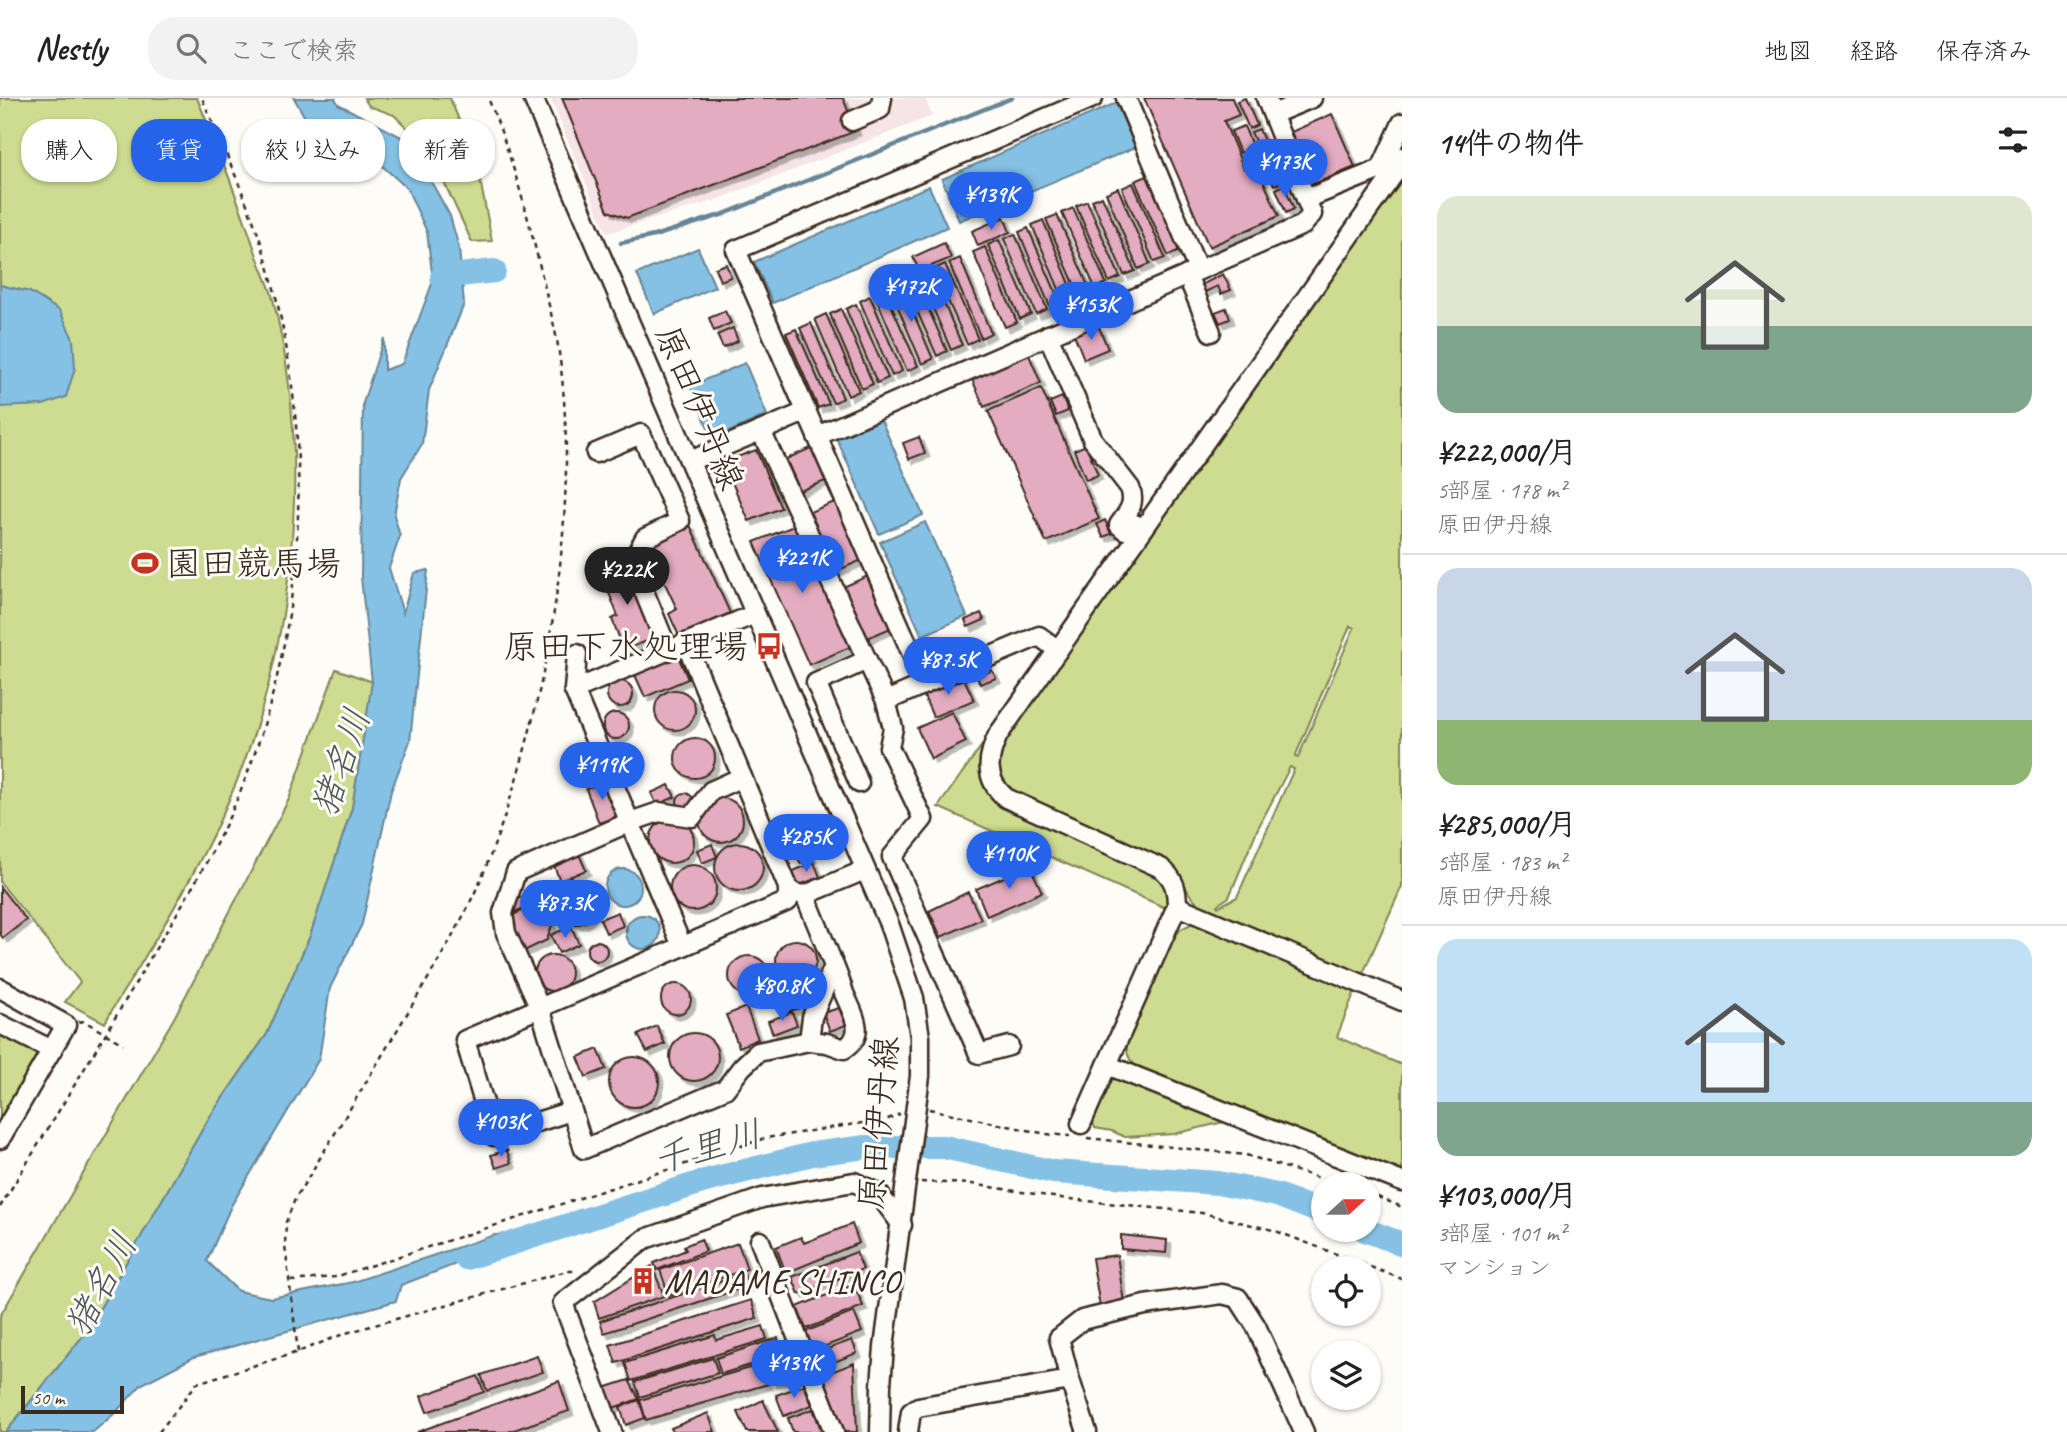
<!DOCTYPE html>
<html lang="ja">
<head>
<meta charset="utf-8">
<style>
	:root { --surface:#fff; --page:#f2f2f2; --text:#222; --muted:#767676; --line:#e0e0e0; --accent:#2563eb }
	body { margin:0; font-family:Caveat,"Klee One",sans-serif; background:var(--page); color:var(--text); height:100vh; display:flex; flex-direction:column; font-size:26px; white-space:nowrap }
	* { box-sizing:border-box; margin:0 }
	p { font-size:23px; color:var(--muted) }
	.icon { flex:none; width:38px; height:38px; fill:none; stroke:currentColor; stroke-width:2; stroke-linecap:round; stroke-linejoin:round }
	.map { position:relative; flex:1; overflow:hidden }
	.details { display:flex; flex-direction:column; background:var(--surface); width:665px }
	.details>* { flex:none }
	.banner { position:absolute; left:21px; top:21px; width:665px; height:63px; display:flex; gap:14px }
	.needle { width:46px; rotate:69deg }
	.buttons { position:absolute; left:1311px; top:1074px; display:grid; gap:14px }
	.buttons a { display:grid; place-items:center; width:70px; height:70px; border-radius:50%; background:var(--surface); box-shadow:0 2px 5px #0004; font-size:35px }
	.scale { position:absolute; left:21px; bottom:18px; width:103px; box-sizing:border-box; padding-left:7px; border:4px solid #3b2a1e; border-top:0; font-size:19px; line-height:24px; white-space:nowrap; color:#3b2a1e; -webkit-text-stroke:5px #fdfcf7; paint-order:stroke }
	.price { position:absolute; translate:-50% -60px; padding:0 16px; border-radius:24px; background:var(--accent); color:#fff; font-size:23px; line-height:46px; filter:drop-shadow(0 2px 4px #0008) }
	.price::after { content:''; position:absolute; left:50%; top:42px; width:21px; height:16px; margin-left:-10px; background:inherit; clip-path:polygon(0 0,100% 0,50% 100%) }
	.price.current { background:#222; color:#fff }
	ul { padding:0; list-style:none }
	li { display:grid; align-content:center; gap:14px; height:371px; padding:0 35px }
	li+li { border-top:2px solid var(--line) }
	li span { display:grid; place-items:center; height:217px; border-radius:21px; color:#555 }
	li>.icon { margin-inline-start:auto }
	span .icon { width:126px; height:126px; fill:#fffc; stroke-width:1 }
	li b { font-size:30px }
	h2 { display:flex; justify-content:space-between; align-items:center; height:84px; padding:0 35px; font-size:30px }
	.chip { padding:0 24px; border-radius:28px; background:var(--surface); box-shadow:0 2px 5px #0004; font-size:24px; line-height:63px }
	.chip.current { background:var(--accent); color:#fff }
	header { display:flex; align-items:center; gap:42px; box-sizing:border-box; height:98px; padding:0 35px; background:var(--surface); border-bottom:2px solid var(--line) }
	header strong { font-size:33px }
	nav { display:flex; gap:38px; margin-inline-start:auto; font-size:24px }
	.search { width:490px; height:63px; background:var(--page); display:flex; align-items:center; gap:18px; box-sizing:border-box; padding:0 24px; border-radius:28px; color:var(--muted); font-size:26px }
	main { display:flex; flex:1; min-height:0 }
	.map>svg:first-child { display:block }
</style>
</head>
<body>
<header>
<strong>Nestly</strong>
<div class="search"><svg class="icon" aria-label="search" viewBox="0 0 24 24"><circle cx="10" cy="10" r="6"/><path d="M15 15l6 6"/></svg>ここで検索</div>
<nav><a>地図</a><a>経路</a><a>保存済み</a></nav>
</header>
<main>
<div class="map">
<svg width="1402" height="1334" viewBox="0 0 1402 1334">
	<defs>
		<filter id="shadow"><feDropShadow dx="4.5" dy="4.5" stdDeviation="0" flood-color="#0004"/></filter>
	</defs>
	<rect width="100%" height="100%" fill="#fdfcf7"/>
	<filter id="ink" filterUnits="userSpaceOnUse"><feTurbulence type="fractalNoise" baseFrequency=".0143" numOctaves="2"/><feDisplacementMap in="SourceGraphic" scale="14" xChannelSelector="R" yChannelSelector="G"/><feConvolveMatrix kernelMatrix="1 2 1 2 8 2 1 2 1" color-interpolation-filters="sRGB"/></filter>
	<g filter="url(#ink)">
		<path fill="#f6e4e7" d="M550,0H925L932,18L716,102L607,135Z"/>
		<g fill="#cddc90" stroke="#848357" stroke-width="2" fill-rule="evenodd">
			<path d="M0,0H197C219,52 239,104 257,158C262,171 268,184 272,197C314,359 295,552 228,704C205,757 176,808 146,857C133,880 117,901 105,925L65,904L80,884L0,784Z"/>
			<path d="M364,0H450L477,66L492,143L472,144L428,50L394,17L369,8Z"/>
			<path d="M1402,71V788L1361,880L1259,837L1202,809L1190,797L1177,773L1168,767L1018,699L999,682L998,652ZM1350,528L1354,530L1298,660L1295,659ZM1290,669L1294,671L1237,799L1218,809L1217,807L1229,799L1257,732Z"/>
			<path d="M336,571L373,584L352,710L310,838L267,936L209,1020L87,1233L6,1334H0V1218L174,920L289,701Z"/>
			<path d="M985,643C978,664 977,680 993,698L1154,773C1166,785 1171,794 1168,811L938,709Z"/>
			<path d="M1193,825H1200L1356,890L1337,939L1402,967V1077L1153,977C1139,970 1125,965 1127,946L1171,844L1181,831Z"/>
			<path d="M0,934L40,954L0,1023Z"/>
			<path d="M1113,978L1228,1023L1174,1036L1125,1039L1112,1033L1095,1030L1091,1019L1107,980Z"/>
		</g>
		<g fill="#85c1e5" stroke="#678595" stroke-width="2">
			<path d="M294,0H335L338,6L409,43L450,118L459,150L464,206L429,292L422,346L401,380L394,417L400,438L389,470L403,515L414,475L428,472L410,643L391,693L362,826L330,890L319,961L231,1108L207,1163L238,1193L271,1200L353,1184L495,1137L543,1133L401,1187L396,1203L194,1259L142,1286L115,1315L93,1334H6L87,1233L209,1020L267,936L310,838L352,710L372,584L361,479L363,305L384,240V272L402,266L433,183L427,134L407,90L372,59L350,56L311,30Z"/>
			<path d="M1116,5L1136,49L959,123L942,81Z"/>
			<path d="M929,88L947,129L773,205L754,164Z"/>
			<path d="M698,150L715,189L654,216L637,176Z"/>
			<path d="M0,187L30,194L60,213L73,241L75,270L66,299L43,307L0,309Z"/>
			<path d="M745,265L767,317L713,341L690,288Z"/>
			<path d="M881,322L923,417L879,436L837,341Z"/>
			<path d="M925,424L967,518L922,538L880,444Z"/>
			<circle cx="623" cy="789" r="18"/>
			<circle cx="643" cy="834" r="17"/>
		</g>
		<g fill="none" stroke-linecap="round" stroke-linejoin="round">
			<path stroke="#678595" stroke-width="4.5" d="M621,145L654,138L724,116L1012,0"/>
			<g stroke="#85c1e5" stroke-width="24">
				<path d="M442,179L494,173"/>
				<path d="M1365,1132L1402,1146"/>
				<path d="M466,1160L705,1083L812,1056L866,1049H944L1054,1074L1218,1085L1277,1097L1323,1115"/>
			</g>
		</g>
		<g fill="#e4acc1" stroke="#3b2a1e" stroke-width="2" filter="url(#shadow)">
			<path d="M562,0H843L856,33L627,120L608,113Z"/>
			<path d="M1144,0H1232L1239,17L1224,23L1244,71L1256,66L1279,118L1209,149Z"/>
			<path d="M1245,0L1257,27L1249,31L1237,3Z"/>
			<path d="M1332,16L1355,69L1314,86L1291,34Z"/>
			<path d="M1244,28L1253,50L1240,55L1231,33Z"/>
			<path d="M1259,31L1271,59L1263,62L1251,34Z"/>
			<path d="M1272,62L1282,84L1274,87L1264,66Z"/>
			<path d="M1147,78L1180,153L1168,158L1135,83Z"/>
			<path d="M1133,85L1165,160L1154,164L1122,90Z"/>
			<path d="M1284,87L1294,111L1286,115L1276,91Z"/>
			<path d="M1118,90L1150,166L1138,171L1106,95Z"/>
			<path d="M1102,98L1135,173L1124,177L1092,102Z"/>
			<path d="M1087,103L1120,179L1109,184L1076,108Z"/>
			<path d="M1073,110L1106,185L1095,190L1062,115Z"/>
			<path d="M1057,117L1090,192L1079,197L1046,121Z"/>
			<path d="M1004,119L1010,134L978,148L972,133Z"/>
			<path d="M1043,122L1075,198L1064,203L1032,127Z"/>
			<path d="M1028,130L1060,204L1050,209L1019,134Z"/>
			<path d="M1015,136L1047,211L1036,216L1004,141Z"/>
			<path d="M999,142L1031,216L1020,221L988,147Z"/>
			<path d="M944,145L951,160L919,173L913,159Z"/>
			<path d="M985,149L1017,224L1005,229L973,154Z"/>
			<path d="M960,160L991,235L981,240L949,165Z"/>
			<path d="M726,166L731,179L720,183L715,170Z"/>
			<path d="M945,166L978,241L967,246L934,171Z"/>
			<path d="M930,173L962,247L951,252L919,178Z"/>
			<path d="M1223,176L1231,192L1221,196L1218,188L1205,194L1201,187Z"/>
			<path d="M915,180L947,253L937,258L904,184Z"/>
			<path d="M901,186L933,261L922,266L890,191Z"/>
			<path d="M1107,192L1113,203L1088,215L1082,203Z"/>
			<path d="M885,193L918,268L907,273L875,197Z"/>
			<path d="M870,198L902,273L892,278L860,203Z"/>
			<path d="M856,206L888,280L877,285L846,211Z"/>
			<path d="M1226,210L1230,221L1220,225L1215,214Z"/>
			<path d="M841,211L873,286L862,291L830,216Z"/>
			<path d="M725,213L731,225L714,233L709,220Z"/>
			<path d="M826,216L859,293L848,298L815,221Z"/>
			<path d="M811,225L843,300L833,305L800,230Z"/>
			<path d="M1099,229L1108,251L1084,261L1074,236L1089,230L1091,233Z"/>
			<path d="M733,230L738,243L723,250L717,237Z"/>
			<path d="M796,231L829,306L818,310L786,235Z"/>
			<path d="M1029,257L1041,285L984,309L972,281Z"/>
			<path d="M1041,290L1099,421L1046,444L988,313Z"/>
			<path d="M1062,299L1068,313L1056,318L1050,304Z"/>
			<path d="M919,339L925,355L909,361L903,345Z"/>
			<path d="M1086,347L1098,377L1086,382L1074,352Z"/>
			<path d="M813,349L828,382L800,393L786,361Z"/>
			<path d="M756,352L781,410L749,423L723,364Z"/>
			<path d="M837,403L862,462L834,474L807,415Z"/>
			<path d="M1105,422L1111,436L1103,439L1097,426Z"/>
			<path d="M690,427L730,515L679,538L669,516L677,511L646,445Z"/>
			<path d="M796,427L850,549L809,567L754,444Z"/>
			<path d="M623,463L655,540L624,552L612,521L618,518L600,472Z"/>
			<path d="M870,477L893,529L863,542L841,490Z"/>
			<path d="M981,515L984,522L968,529L965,522Z"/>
			<path d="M678,558L688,581L645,599L635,577Z"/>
			<path d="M992,572L996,580L980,586L977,579Z"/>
			<path d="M963,578L974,602L933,619L923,596Z"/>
			<circle cx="620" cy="596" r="13"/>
			<circle cx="675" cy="612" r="20"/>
			<path d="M952,614L966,644L931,661L917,630Z"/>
			<circle cx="616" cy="628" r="13"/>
			<circle cx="695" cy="660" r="20"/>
			<path d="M605,683L618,718L599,725L586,691Z"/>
			<path d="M669,687L675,699L657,707L651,695Z"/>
			<circle cx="685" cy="703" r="8"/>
			<circle cx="721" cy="722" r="22"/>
			<circle cx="672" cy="743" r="22"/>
			<path d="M797,726L812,761L800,765L786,731Z"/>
			<circle cx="739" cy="769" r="24"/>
			<path d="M712,746L717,759L702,765L697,752Z"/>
			<path d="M578,754L586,772L560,783L553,765Z"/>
			<path d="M814,764L820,779L797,788L791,774Z"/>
			<circle cx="693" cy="790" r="23"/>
			<path d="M1030,768L1042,794L987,818L976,791Z"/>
			<path d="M0,789L26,822L3,840L0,836Z"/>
			<circle cx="577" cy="808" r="18"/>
			<path d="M533,794L537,804L513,815L509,805Z"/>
			<path d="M968,794L981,821L941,839L929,813Z"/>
			<path d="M542,804L552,827L547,842L522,854L506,820Z"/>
			<path d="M618,814L623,828L606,835L600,821Z"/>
			<path d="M571,828L579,846L559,855L551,837Z"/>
			<circle cx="796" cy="862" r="20"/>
			<circle cx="597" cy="853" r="10"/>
			<circle cx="553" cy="875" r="18"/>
			<circle cx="749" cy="878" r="20"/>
			<circle cx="676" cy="901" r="15"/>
			<path d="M796,890L802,909L783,915L777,896Z"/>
			<path d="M746,909L758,941L739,949L726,917Z"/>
			<path d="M839,910L846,927L830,933L823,915Z"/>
			<path d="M792,914L797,927L773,936L768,923Z"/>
			<path d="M657,928L665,946L647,954L638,937Z"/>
			<circle cx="694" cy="959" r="24"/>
			<path d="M598,951L606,971L586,979L578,959Z"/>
			<circle cx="634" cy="984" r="25"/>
			<path d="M507,1052L511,1065L496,1070L491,1057Z"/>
			<path d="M852,1126L859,1145L786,1175L776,1149L801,1139L804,1145Z"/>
			<path d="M1121,1137L1167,1142L1166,1155L1121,1151Z"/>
			<path d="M701,1141L706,1153L657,1172L654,1165L686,1152L684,1148Z"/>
			<path d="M738,1145L747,1171L669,1198L660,1172Z"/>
			<path d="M856,1154L863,1171L799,1196L792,1179Z"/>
			<path d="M1117,1157L1124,1205L1100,1209L1092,1160Z"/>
			<path d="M652,1168L664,1198L599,1220L594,1204Z"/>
			<path d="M744,1176L748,1188L604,1235L600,1223Z"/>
			<path d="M854,1186L863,1208L806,1231L797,1209Z"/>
			<path d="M751,1202L757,1220L616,1265L610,1247Z"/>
			<path d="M854,1214L862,1234L808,1255L800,1236Z"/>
			<path d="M763,1228L767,1241L631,1283L625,1265L715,1237L716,1242Z"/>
			<path d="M778,1240L783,1257L721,1276L716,1260Z"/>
			<path d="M852,1242L857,1255L819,1270L814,1256Z"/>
			<path d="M797,1256L803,1276L772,1285L766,1266Z"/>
			<path d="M537,1258L543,1274L487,1293L481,1277Z"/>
			<path d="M713,1260L718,1275L640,1299L635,1284Z"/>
			<path d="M854,1265L857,1334H839L818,1279Z"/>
			<path d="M763,1266L768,1286L646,1322L640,1302Z"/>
			<path d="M478,1278L484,1294L427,1314L421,1298Z"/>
			<path d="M629,1282L639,1301L610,1311L604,1290Z"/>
			<path d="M559,1283L569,1313L508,1334H417Z"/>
			<path d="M804,1287L812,1307L784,1318L776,1297Z"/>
			<path d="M639,1302L645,1320L626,1327L620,1309Z"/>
			<path d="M763,1302L778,1334H747L738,1314Z"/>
			<path d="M813,1311L822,1334H793L788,1320Z"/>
			<path d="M708,1315L715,1334H673L671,1330Z"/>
		</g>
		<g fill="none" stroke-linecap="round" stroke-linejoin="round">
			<defs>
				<g id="minor">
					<path d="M533,0L889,826L914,900L920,939V978L884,1249L881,1287L880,1334"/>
					<path d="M1126,0L1198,172"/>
					<path d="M1273,16L1312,0"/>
					<path d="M852,23L880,11L882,0"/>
					<path d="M1306,101L1381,71L1402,25"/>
					<path d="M1187,177L1211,234"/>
					<path d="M1048,237L1093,342L1130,390C1136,406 1128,414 1119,427L1125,432L1132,425L1144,430"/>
					<path d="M761,333L886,603L893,630L889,649L923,721L892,759L979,956L1009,948"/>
					<path d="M817,338L1303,127L1312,116L1266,0"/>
					<path d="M596,355L641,336L680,423L645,440L632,464L668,552"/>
					<path d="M690,363L805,314"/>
					<path d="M577,556L574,592L682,848"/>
					<path d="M925,586L1039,538L1058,552"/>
					<path d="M574,592L755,516"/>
					<path d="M886,603L925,586L736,152L1093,0"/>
					<path d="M742,679L711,693L692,719L659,714L630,724L516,774L503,815L506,835L540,910L584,1051L725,991L742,969L758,954L809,943L827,945L844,951C868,936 852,915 844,895C841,886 838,877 834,868"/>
					<path d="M859,685L816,585L867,562"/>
					<path d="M795,795L805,797L865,772"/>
					<path d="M805,797L834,868L812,919L809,943"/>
					<path d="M1177,808L1402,903"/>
					<path d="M0,890L66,927L0,1041"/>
					<path d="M0,926L52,952"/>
					<path d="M1107,967L1402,1084"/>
					<path d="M571,1013L494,1038L465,942L788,803V789L686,545"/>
					<path d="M1081,1026L1177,808C1177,791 1174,780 1161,770L1006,700C984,681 987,660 998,637L1393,77L1402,59"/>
					<path d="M760,1143L834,1334"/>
					<path d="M1070,1282L1059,1240L1082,1222L1145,1207L1222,1196L1238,1200L1256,1228L1304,1334"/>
					<path d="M612,1334L563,1205L645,1141L762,1100L854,1084L878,1095L902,1127"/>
					<path d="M908,1334L911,1314L918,1309L1070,1282L1087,1334"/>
				</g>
			</defs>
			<use href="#minor" stroke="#3b2a1e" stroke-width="23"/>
			<g stroke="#3b2a1e" stroke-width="2.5" stroke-dasharray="5 5" stroke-linecap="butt">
				<path d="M79,924L84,923L123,946"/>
				<path d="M929,1011L1046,1036L1070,1038"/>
				<path d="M1087,1040L1246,1057L1341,1087"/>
				<path d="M921,1084L972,1086L1060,1100L1202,1115L1273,1132L1402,1181"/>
				<path d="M1368,1095L1402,1109"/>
				<path d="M0,1109C52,1024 105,938 155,852C185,802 216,752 238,699C306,537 316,349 271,179C255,117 227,59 202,0"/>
				<path d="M291,1183L335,1179L766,1040L888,1021L900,1016"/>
				<path d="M298,1254L285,1148L286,1124L295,1101C331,1042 367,983 402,924C432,874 464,823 486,769C546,616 582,418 559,255C556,232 549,209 544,186C529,122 513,60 488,0"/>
				<path d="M159,1334L197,1285L298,1254L346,1235L567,1173H577"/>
			</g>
			<use href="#minor" stroke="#fdfcf7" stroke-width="18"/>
		</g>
	</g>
	<defs>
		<symbol id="stadium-bare" viewBox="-9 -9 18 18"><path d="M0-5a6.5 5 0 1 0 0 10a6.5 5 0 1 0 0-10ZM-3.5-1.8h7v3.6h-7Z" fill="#c8321e" stroke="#fdfcf7" stroke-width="2.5" paint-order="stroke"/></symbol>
		<symbol id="bus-bare" viewBox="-9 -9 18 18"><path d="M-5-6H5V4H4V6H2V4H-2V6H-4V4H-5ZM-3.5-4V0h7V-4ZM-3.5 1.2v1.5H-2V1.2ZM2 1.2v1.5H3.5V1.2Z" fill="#c8321e" stroke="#fdfcf7" stroke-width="2.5" paint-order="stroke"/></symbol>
		<symbol id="building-bare" viewBox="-9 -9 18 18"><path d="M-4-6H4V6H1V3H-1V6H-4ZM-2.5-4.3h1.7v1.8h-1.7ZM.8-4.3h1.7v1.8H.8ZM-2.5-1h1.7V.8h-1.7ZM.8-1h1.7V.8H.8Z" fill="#c8321e" stroke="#fdfcf7" stroke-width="2.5" paint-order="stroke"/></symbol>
	</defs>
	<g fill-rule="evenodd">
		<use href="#stadium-bare" x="126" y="446" width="38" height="38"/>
		<use href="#bus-bare" x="750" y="529" width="38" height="38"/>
		<use href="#building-bare" x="624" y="1164" width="38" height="38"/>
	</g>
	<g text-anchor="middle" stroke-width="6" stroke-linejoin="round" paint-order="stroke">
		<g font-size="35" fill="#3b2a1e" stroke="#fdfcf7">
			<text transform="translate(700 309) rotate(67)" y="12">原田伊丹線</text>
			<text transform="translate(878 1025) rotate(-85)" y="12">原田伊丹線</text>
		</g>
		<g font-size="35" fill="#3b2a1e" stroke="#fdfcf7" text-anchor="start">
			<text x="166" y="477">園田競馬場</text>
			<text x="748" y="560" text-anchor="end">原田下水処理場</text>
			<text x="664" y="1195">MADAME SHINCO</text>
		</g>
		<g font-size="37" font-style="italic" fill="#51575a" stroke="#fdfcf7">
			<text transform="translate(340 664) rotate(-71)" y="13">猪名川</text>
			<text transform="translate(707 1048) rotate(-15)" y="13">千里川</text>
			<text transform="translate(100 1186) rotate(-62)" y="13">猪名川</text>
		</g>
	</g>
</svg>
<div class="buttons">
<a><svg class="needle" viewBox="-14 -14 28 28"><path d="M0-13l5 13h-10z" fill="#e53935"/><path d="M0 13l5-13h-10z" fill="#767676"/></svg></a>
<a><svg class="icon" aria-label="locate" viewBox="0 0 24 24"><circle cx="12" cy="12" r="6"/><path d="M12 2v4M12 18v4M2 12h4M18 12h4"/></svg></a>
<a><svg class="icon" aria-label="layers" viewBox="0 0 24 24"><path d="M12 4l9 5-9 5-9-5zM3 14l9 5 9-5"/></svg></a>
</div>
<div class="scale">50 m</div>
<b class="price" style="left:1285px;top:101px">¥173K</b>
<b class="price" style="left:991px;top:134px">¥139K</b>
<b class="price" style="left:911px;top:226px">¥172K</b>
<b class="price" style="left:1091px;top:244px">¥153K</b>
<b class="price" style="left:802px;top:497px">¥221K</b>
<b class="price current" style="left:627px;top:509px">¥222K</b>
<b class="price" style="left:948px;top:599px">¥87.5K</b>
<b class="price" style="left:602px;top:704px">¥119K</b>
<b class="price" style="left:806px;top:776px">¥285K</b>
<b class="price" style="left:1009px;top:793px">¥110K</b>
<b class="price" style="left:565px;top:842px">¥87.3K</b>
<b class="price" style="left:782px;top:925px">¥80.8K</b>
<b class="price" style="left:501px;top:1061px">¥103K</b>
<b class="price" style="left:794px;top:1302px">¥139K</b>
<div class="banner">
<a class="chip">購入</a>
<a class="chip current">賃貸</a>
<a class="chip">絞り込み</a>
<a class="chip">新着</a>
</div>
</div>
<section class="details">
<h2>14件の物件<svg class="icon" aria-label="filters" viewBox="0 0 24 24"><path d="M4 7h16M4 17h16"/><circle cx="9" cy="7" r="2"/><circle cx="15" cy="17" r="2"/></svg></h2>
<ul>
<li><span style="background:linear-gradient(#dfe7d0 60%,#7fa58c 0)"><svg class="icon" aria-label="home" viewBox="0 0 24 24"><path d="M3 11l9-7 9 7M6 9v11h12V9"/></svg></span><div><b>¥222,000/月</b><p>5部屋 · 178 m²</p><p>原田伊丹線</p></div></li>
<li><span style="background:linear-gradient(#c9d6e8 70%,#8fb573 0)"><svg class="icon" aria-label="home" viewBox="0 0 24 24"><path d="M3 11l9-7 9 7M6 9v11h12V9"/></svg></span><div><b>¥285,000/月</b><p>5部屋 · 183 m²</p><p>原田伊丹線</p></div></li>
<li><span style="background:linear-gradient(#bfe0f5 75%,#7fa58c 0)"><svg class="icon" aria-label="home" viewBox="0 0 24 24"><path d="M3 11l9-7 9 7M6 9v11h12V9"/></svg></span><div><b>¥103,000/月</b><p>3部屋 · 101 m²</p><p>マンション</p></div></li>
</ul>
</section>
</main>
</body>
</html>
